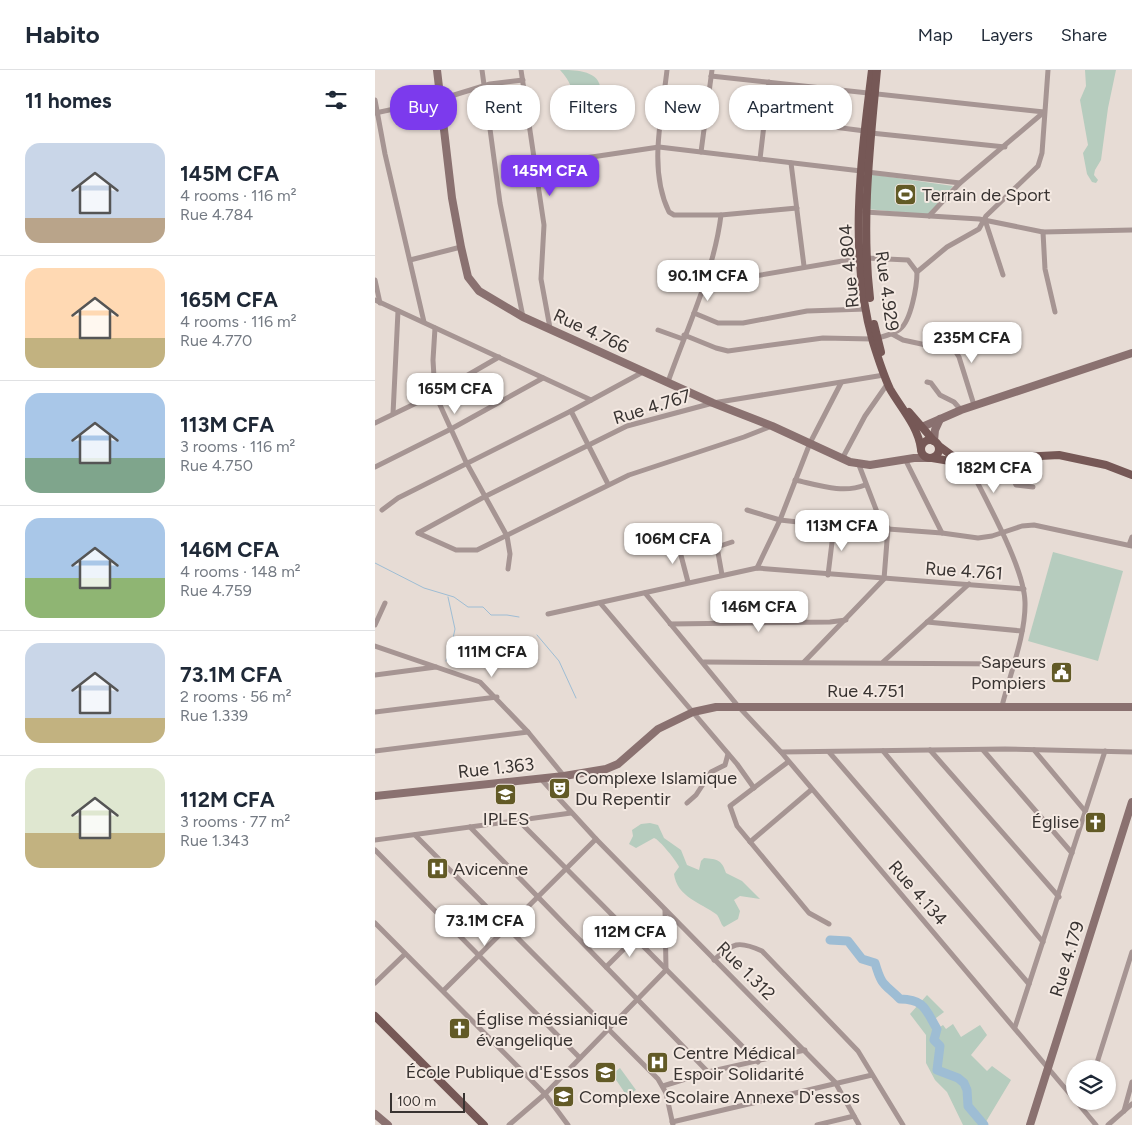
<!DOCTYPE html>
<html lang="en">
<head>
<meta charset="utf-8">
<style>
	:root { --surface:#fff; --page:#f6f6f7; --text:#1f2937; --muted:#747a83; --line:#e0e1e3; --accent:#7c3aed }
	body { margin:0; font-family:Figtree,sans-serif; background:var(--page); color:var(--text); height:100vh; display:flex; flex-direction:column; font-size:19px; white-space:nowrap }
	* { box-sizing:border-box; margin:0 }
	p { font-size:16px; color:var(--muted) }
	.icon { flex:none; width:28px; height:28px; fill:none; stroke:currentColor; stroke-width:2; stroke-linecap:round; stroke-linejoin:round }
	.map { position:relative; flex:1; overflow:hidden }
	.panel { display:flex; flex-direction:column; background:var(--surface); width:375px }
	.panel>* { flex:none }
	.banner { position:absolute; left:15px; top:15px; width:475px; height:45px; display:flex; gap:10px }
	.buttons { position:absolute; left:691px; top:990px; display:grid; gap:10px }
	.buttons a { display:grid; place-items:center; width:50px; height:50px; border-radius:50%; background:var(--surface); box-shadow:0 1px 4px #0004; font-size:25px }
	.scale { position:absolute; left:15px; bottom:12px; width:75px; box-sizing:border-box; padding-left:5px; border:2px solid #383331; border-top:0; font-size:14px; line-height:18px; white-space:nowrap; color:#383331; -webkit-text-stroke:4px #f4e9e2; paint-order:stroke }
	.price { position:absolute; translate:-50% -42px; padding:0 11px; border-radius:10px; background:#fff; color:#222; font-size:16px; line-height:32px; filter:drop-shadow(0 1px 2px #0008) }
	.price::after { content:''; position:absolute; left:50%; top:30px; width:15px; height:11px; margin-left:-8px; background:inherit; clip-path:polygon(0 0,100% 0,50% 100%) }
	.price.active { background:var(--accent); color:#fff }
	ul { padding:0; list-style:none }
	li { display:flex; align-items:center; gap:15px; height:125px; padding:0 25px }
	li+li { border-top:1px solid var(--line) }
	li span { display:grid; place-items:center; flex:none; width:140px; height:100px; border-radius:15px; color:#555 }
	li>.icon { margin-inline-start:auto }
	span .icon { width:60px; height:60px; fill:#fffc; stroke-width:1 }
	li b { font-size:21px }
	h2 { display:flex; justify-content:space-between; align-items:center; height:60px; padding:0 25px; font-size:21px }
	.pill { padding:0 18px; border-radius:20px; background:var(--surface); box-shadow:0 1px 4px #0004; font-size:18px; line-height:45px }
	.pill.active { background:var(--accent); color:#fff }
	header { display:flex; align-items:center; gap:30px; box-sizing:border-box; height:70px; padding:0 25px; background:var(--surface); border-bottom:1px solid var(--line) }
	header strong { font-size:24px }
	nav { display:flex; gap:28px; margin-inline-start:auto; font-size:18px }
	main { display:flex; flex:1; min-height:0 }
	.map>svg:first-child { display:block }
</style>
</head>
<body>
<header>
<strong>Habito</strong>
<nav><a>Map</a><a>Layers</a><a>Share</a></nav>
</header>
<main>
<section class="panel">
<h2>11 homes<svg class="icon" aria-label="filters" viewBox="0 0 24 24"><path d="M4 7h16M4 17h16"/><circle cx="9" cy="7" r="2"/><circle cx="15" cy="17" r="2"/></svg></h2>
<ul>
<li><span style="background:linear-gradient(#c9d6e8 75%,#b9a48a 0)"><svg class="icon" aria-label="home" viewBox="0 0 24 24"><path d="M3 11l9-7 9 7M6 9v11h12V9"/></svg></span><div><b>145M CFA</b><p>4 rooms · 116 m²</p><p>Rue 4.784</p></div></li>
<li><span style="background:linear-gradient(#ffd9b3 70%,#c2b280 0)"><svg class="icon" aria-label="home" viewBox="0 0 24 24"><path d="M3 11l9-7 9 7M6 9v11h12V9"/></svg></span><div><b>165M CFA</b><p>4 rooms · 116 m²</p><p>Rue 4.770</p></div></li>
<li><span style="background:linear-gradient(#a9c7e8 65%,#7fa58c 0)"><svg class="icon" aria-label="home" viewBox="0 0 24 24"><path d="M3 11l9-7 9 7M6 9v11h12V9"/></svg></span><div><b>113M CFA</b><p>3 rooms · 116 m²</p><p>Rue 4.750</p></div></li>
<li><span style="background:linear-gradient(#a9c7e8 60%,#8fb573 0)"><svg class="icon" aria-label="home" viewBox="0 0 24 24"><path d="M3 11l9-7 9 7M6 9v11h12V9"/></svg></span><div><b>146M CFA</b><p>4 rooms · 148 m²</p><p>Rue 4.759</p></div></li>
<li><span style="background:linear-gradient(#c9d6e8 75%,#c2b280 0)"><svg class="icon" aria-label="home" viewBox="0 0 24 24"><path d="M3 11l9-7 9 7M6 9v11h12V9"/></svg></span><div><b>73.1M CFA</b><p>2 rooms · 56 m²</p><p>Rue 1.339</p></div></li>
<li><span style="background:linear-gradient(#dfe7d0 65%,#c2b280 0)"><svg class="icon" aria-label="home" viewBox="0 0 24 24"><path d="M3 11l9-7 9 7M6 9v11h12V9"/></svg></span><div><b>112M CFA</b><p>3 rooms · 77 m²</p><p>Rue 1.343</p></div></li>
</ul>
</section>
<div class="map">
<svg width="757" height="1055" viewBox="0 0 757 1055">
	<rect width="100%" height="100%" fill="#e7dcd5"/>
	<g fill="#b6ccbe">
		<path d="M185,0C198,0 222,0 225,16C226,23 222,29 220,35C217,44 218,50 212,57L203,58C191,35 207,23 185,0Z"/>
		<path d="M710,0H741L733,38L726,90L720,100L719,105L723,110L721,113L717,112L712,104L708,83L713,75L705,30L711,16Z"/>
		<path d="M494,104L578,116L553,145L492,139Z"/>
		<path d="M678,482L748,501L723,591L653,571Z"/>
		<path d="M275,753L283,755L289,768L306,780L312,795L324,800L326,791L329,788C342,789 347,790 351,803L367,811L385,829L365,826L359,830L365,841L363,849L349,857C345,854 345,847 341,844C326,833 302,827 299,804L304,797C303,793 284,769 279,768L261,778L254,774L258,766L257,760L266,754Z"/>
		<path d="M552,925L569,942L557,951L562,959L568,955L571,959L578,954L586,967L605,955L612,965L596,985L612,1001L617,996L636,1010L609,1055H588L572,1022L560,1010L551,993V965L535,944Z"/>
		<path d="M245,998L261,1020L252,1026L237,1004Z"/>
	</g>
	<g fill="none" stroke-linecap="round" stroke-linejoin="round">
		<g stroke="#9ebdd4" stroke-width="1">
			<path d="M0,493L49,518L79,527L93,537H108L116,545H132L144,547"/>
			<path d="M73,527L80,559L77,573"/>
			<path d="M162,565L184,591L201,628"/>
			<path d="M71,591L77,573"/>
		</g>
		<path stroke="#9ebdd4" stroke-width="9" d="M455,870L473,871L487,889L500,893C507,917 509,913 525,929C550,929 551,941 562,959L559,970L565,976L562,1000L583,1008L589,1013L592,1020L593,1036L609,1055"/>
		<g stroke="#a69593" stroke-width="5">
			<path d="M107,0L125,133L148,247"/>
			<path d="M146,0L169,155L166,209L175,258"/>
			<path d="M292,0C287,46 273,99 294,142L299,145H346L422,138"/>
			<path d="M336,6L669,42"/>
			<path d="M0,30L10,84L49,252"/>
			<path d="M0,43L66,29L115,14L148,10"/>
			<path d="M389,48L490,61"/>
			<path d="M496,63L630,77"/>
			<path d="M326,82L337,0"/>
			<path d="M210,88L284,77L486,101"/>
			<path d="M385,89L394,12"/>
			<path d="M416,93L429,196"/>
			<path d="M492,102L585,113"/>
			<path d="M490,142L604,149L668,162L757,160"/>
			<path d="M554,146L585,113L669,42"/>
			<path d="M610,150L628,205"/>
			<path d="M668,162L670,199L680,242"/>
			<path d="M491,188L533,190L542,202"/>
			<path d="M35,190L86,177"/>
			<path d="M334,199L374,207L485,188"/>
			<path d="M0,210L5,233"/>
			<path d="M0,230L216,330"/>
			<path d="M319,243L343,253H368L432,241L491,239"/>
			<path d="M60,258L58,290L60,324L91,392L132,466L135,484L133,499"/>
			<path d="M283,260L308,269"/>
			<path d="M517,264L528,270L551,275"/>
			<path d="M309,265L341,278L353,281L448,268L497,269"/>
			<path d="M503,268C510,266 519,264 525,259C536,251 542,216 542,202L572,177L604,159L611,146L663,96L667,83L673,0"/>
			<path d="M572,268L584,287L599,335"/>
			<path d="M293,312C312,258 339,202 346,145"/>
			<path d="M552,312L556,313L565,325L579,332L586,340"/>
			<path d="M196,341L233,414"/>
			<path d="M18,344L23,241"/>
			<path d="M0,353L60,324L124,287"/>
			<path d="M629,388L641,415L658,417"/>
			<path d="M467,389L490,346L513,313"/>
			<path d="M530,389L567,463"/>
			<path d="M593,394C609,427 649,496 650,532C651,564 635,604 627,636"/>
			<path d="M0,397L76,359L168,308"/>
			<path d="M420,410C443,415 468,424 490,415"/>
			<path d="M7,440L23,428L196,341L268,302"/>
			<path d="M372,440L405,450L432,453L567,463L603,468L617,466L647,456L659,455L757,476"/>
			<path d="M43,463L109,427L252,356L338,333L509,305"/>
			<path d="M43,463L81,480H102L254,405L369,367L397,356"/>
			<path d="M303,474L313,512"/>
			<path d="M754,475L757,467"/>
			<path d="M382,498L405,450L435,373L466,313"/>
			<path d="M347,505L342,477L357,472"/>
			<path d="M453,505L459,456"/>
			<path d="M270,523L363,636L406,682L700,1030"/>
			<path d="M226,534L362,694L379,718"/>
			<path d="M173,544L382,498L649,519"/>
			<path d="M552,552L647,561"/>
			<path d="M295,554L455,552L471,550"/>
			<path d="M0,555L10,533"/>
			<path d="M0,576L105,612L153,662L189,706"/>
			<path d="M329,592L638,594"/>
			<path d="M429,592L509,509L513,458L502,442L484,395"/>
			<path d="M508,592L594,514"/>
			<path d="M0,605L61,597"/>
			<path d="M0,642L122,627"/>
			<path d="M555,680L684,827"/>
			<path d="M608,680L697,783"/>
			<path d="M659,680L710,741"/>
			<path d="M0,681L153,662"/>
			<path d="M508,681L668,872"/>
			<path d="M406,682L630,679L757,682"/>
			<path d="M454,682L654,914"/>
			<path d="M413,692L355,736L362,756L434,843L454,854"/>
			<path d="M166,709L221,769L460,1012L484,1055"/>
			<path d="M312,733L321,725L336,702L350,695L353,684"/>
			<path d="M145,752L383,992"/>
			<path d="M95,757L333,1002"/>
			<path d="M40,765L283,1009L291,1023L298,1055"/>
			<path d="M0,770L196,743"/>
			<path d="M375,772L436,720"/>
			<path d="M0,780L205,988"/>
			<path d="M0,853L170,1024L193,1055"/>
			<path d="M339,890C358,873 363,870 387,881L483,981L528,1055"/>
			<path d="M231,897L259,869"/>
			<path d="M0,913L30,884"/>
			<path d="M69,920L221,769"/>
			<path d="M640,957L730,681"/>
			<path d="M720,999L757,882"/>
			<path d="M288,1016L333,1002L430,980"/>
			<path d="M701,1031L721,1055"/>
			<path d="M749,1041L757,1012"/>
			<path d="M297,1052L497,1005"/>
			<path d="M134,1055L170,1024L291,900L290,840"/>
			<path d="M442,1055L479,1046"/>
			<path d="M733,1055L757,1034"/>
		</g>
		<g stroke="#8a7170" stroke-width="8">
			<path d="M62,0L77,128L86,177L93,207L104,221L148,247L338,333L397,356L475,392L495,395L539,388H554"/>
			<path d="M547,357L586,340L757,283"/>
			<path d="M559,371L560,360L565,349"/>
			<path d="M0,726L189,706L231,699L243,694L283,659L318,642L341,637H757"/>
			<path d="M0,1044L13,1055"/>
			<path d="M655,1055L757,732"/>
		</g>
		<g stroke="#765856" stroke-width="8">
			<path d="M497,0C486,89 473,184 498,272C503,288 508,304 515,319C526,338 543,356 546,379"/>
			<path d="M495,228C486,152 495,76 502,0"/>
			<path d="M499,254L506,282"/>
			<path d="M534,342L559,371"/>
			<circle cx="555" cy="379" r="9"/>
			<path d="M564,376L583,390"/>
			<path d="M557,388L593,394L629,388L684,385L731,395L757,405"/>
			<path d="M0,946L109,1055"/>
		</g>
	</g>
	<defs>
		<symbol id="stadium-square" viewBox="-11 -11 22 22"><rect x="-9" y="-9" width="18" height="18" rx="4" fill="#625a26" stroke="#f4e9e2"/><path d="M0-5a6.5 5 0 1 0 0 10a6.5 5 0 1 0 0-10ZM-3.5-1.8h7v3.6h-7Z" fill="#fff"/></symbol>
		<symbol id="civic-square" viewBox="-11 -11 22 22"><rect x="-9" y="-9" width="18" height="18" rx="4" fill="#625a26" stroke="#f4e9e2"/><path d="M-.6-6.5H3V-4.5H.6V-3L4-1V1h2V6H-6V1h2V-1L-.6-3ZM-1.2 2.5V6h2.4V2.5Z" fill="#fff"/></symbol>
		<symbol id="theatre-square" viewBox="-11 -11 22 22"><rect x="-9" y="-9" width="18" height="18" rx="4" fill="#625a26" stroke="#f4e9e2"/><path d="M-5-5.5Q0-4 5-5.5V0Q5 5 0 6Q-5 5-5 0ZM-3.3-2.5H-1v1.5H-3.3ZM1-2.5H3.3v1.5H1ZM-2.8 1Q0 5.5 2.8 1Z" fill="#fff"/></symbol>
		<symbol id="school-square" viewBox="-11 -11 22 22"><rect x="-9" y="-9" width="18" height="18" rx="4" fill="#625a26" stroke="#f4e9e2"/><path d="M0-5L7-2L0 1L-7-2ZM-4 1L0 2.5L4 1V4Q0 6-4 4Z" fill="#fff"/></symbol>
		<symbol id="church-square" viewBox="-11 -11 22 22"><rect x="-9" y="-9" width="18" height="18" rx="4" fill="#625a26" stroke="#f4e9e2"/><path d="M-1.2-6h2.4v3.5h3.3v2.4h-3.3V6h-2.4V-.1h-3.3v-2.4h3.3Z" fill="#fff"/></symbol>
		<symbol id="hospital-square" viewBox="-11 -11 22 22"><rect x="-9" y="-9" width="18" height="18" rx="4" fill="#625a26" stroke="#f4e9e2"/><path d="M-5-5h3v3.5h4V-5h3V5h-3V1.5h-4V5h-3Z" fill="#fff"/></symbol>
	</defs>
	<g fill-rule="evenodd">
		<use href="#stadium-square" x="518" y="112" width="25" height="25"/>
		<use href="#civic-square" x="674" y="590" width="25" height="25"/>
		<use href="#theatre-square" x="172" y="706" width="25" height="25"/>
		<use href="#school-square" x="118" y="712" width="25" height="25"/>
		<use href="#church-square" x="708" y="740" width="25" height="25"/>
		<use href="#hospital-square" x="50" y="786" width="25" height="25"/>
		<use href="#church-square" x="72" y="946" width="25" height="25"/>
		<use href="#hospital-square" x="270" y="980" width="25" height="25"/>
		<use href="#school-square" x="218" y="990" width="25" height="25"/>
		<use href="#school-square" x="176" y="1014" width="25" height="25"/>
	</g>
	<g text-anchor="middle" stroke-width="4" stroke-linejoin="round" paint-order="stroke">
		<g font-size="18" fill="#383331" stroke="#f4e9e2" text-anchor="start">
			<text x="547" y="131">Terrain de Sport</text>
			<text x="671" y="598" text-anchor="end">Sapeurs<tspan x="671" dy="21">Pompiers</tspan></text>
			<text x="200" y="714">Complexe Islamique<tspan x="200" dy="21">Du Repentir</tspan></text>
			<text x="131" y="755" text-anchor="middle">IPLES</text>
			<text x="704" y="758" text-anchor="end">Église</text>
			<text x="78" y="805">Avicenne</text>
			<text x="101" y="955">Église méssianique<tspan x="101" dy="21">évangelique</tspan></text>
			<text x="298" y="989">Centre Médical<tspan x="298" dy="21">Espoir Solidarité</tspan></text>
			<text x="214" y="1008" text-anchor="end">École Publique d'Essos</text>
			<text x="204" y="1033">Complexe Scolaire Annexe D'essos</text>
		</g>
		<g font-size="18" fill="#383331" stroke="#f4e9e2">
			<text transform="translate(474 196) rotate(-95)" y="6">Rue 4.804</text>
			<text transform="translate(512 221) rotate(82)" y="6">Rue 4.929</text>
			<text transform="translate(216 261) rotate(25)" y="6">Rue 4.766</text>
			<text transform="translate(277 337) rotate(-17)" y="6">Rue 4.767</text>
			<text transform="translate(589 501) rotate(4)" y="6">Rue 4.761</text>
			<text x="491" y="627">Rue 4.751</text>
			<text transform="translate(121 698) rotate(-6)" y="6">Rue 1.363</text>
			<text transform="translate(543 823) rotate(49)" y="6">Rue 4.134</text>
			<text transform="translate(692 889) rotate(-73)" y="6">Rue 4.179</text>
			<text transform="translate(371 901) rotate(45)" y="6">Rue 1.312</text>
		</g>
	</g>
</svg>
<div class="buttons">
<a><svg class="icon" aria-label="layers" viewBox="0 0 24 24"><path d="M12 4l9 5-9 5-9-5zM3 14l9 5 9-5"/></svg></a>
</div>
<div class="scale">100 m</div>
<b class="price active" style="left:175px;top:127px">145M CFA</b>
<b class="price" style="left:333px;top:232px">90.1M CFA</b>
<b class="price" style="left:597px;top:294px">235M CFA</b>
<b class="price" style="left:80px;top:345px">165M CFA</b>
<b class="price" style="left:619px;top:424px">182M CFA</b>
<b class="price" style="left:467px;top:482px">113M CFA</b>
<b class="price" style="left:298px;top:495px">106M CFA</b>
<b class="price" style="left:384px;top:563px">146M CFA</b>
<b class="price" style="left:117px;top:608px">111M CFA</b>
<b class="price" style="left:110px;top:877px">73.1M CFA</b>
<b class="price" style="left:255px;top:888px">112M CFA</b>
<div class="banner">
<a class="pill active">Buy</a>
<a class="pill">Rent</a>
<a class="pill">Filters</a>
<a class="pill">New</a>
<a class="pill">Apartment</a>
</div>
</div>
</main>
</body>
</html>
